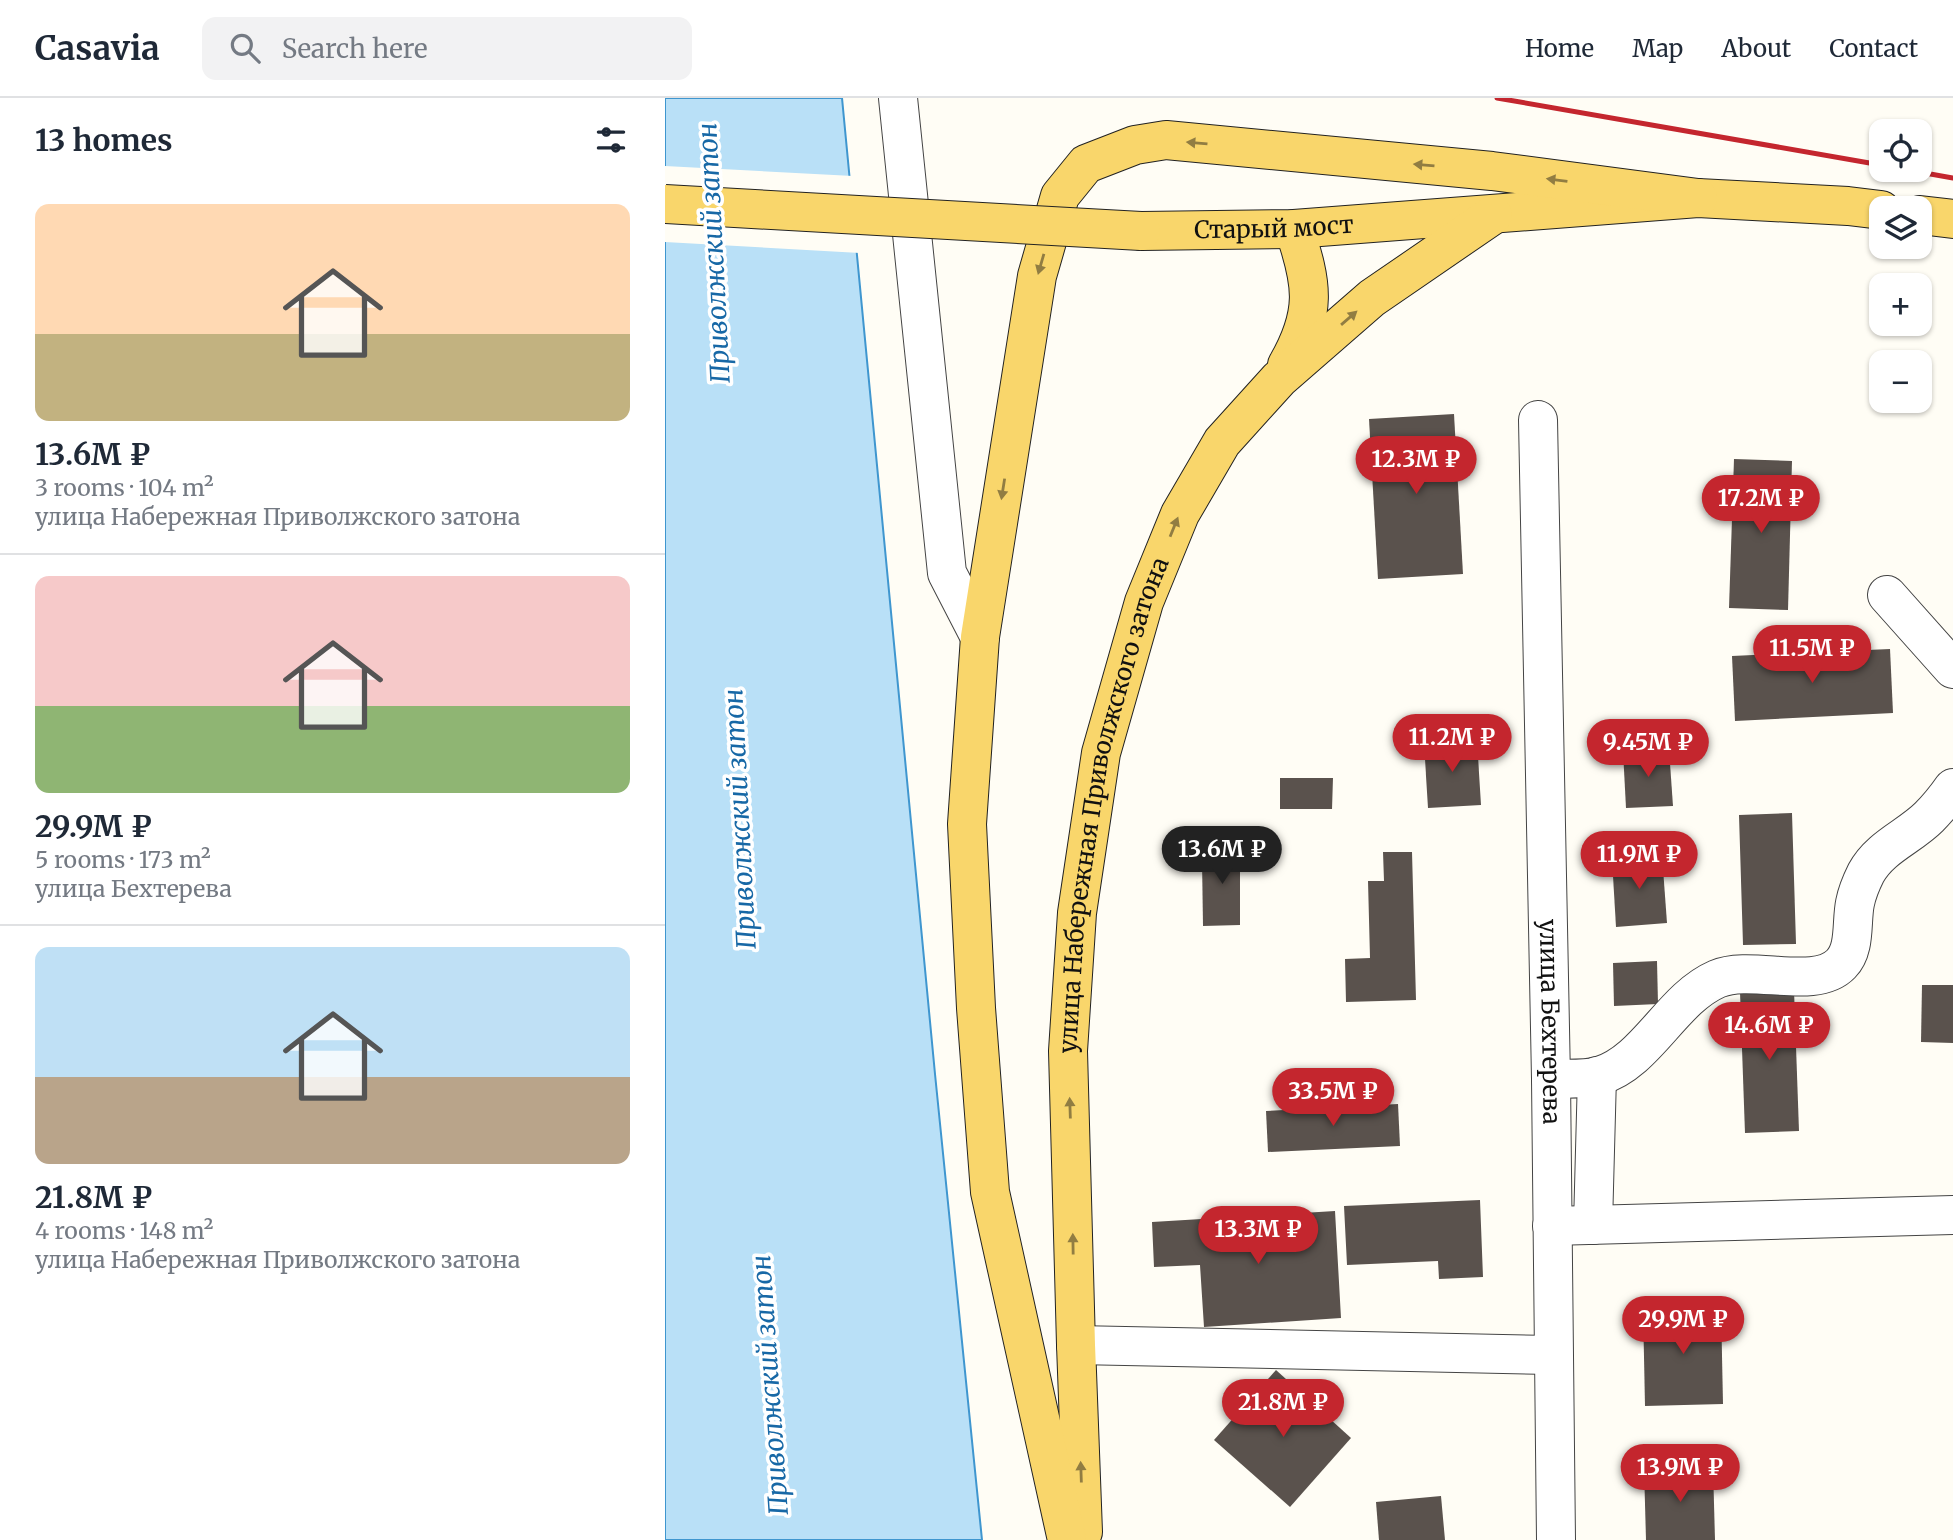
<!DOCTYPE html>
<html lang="en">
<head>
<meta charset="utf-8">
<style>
	:root { --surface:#fff; --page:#f2f2f3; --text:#1f2937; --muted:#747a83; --line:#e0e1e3; --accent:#c4262e }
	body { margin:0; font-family:Merriweather,serif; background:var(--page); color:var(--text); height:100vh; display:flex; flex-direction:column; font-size:26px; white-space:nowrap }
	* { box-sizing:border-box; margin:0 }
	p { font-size:23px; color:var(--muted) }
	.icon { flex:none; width:38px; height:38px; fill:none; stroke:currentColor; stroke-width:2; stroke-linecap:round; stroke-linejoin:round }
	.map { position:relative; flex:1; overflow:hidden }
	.details { display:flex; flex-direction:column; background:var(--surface); width:665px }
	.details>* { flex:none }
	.fabs { position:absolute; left:1204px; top:21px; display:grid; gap:14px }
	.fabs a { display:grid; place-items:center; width:63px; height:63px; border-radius:14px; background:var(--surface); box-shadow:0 2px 5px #0004; font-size:35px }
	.price { position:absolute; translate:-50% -60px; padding:0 16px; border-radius:24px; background:var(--accent); color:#fff; font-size:23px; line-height:46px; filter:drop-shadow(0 2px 4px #0008) }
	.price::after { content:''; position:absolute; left:50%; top:42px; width:21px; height:16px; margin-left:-10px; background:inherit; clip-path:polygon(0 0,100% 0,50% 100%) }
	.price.on { background:#222; color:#fff }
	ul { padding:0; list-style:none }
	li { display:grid; align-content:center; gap:14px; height:371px; padding:0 35px }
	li+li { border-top:2px solid var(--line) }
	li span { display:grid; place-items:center; height:217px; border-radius:14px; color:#555 }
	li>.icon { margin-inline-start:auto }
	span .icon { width:126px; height:126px; fill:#fffc; stroke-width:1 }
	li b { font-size:30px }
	h2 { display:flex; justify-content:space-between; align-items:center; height:84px; padding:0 35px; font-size:30px }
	header { display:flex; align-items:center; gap:42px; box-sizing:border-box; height:98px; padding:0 35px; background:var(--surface); border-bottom:2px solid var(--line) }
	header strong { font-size:33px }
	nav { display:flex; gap:38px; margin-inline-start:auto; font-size:24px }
	.search { width:490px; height:63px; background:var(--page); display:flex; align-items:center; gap:18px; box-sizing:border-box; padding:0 24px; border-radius:14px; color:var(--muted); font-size:26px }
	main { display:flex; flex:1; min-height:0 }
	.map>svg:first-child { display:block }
</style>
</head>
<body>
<header>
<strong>Casavia</strong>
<div class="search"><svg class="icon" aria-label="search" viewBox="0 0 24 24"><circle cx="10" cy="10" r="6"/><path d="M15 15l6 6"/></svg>Search here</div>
<nav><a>Home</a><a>Map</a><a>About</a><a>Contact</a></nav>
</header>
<main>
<section class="details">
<h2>13 homes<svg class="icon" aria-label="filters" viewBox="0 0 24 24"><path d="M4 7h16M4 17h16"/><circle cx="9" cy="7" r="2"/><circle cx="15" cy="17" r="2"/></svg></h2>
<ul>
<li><span style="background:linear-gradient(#ffd9b3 60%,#c2b280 0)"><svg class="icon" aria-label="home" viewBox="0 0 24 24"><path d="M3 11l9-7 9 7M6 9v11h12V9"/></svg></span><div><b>13.6M ₽</b><p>3 rooms · 104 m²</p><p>улица Набережная Приволжского затона</p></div></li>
<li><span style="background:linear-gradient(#f6c9c9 60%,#8fb573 0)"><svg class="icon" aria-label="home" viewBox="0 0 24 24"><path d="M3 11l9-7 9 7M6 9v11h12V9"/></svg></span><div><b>29.9M ₽</b><p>5 rooms · 173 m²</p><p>улица Бехтерева</p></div></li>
<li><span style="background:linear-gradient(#bfe0f5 60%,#b9a48a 0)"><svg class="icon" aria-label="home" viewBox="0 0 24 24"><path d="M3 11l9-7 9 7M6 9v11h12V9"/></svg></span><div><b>21.8M ₽</b><p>4 rooms · 148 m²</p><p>улица Набережная Приволжского затона</p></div></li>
</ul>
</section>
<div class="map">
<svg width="1288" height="1442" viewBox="0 0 1288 1442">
	<rect width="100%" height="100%" fill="#fffdf5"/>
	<path fill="#b9e0f7" stroke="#3f96cf" stroke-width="2" d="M0,0H177L270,976L317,1442H0Z"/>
	<path fill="#fffdf5" d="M0,68L188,78L195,155L0,144Z"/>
	<g fill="#5a524d">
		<path d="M789,316L798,476L713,481L704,321Z"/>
		<path d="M1069,361L1127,363L1123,512L1064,510Z"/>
		<path d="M1225,551L1228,615L1070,623L1067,558Z"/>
		<path d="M812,642L816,707L763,710L759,645Z"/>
		<path d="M1004,651L1008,708L961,710L958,653Z"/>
		<path d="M615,680H668L667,711H615Z"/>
		<path d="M1127,715L1131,846L1078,847L1074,717Z"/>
		<path d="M575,737V827L538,828L537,762Z"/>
		<path d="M718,754H747L751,902L681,904L680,861L705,860L703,783H719Z"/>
		<path d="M997,757L1002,825L951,829L947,761Z"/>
		<path d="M992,863L993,906L949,908L948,865Z"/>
		<path d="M1257,887H1288V945L1256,944Z"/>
		<path d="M1129,892L1134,1033L1080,1035L1075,894Z"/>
		<path d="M733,1006L735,1048L603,1054L601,1013Z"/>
		<path d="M815,1102L818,1179L774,1181L773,1163L682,1167L679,1108Z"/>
		<path d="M670,1113L676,1220L539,1229L535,1167L489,1169L487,1124Z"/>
		<path d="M1056,1209L1058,1306L980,1308L978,1210Z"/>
		<path d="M611,1272L686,1340L625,1409L549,1342Z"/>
		<path d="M1048,1369L1050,1442H981L979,1370Z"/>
		<path d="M776,1398L780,1442H714L711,1404Z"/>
	</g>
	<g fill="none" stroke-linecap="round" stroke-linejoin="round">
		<defs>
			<g id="minor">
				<path d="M233,0L282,475L315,539"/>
				<path id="s1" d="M873,322L886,981L891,1442"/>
				<path d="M1222,497L1288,571"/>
				<path d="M886,981C901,980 919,982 934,978C982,964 1006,901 1052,881C1086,866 1150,893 1176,866C1191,851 1186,824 1190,805C1192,795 1197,783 1201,775C1215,749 1244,739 1264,719C1273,710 1281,700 1288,690"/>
				<path d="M928,1127L932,978"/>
				<path d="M887,1128L1288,1117"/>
				<path d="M411,1247L887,1257"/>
			</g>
			<g id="major">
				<path d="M1255,117L1288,121"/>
				<path id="s2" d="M476,133L629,131L1033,100L1183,108L1216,112"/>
				<path d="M622,267C652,215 648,186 629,131"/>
				<path id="s3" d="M418,1434L411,1247L403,953L412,815L436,655L479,504L515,416L557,344L614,281L707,200L828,117"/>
				<path d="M402,1442L325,1094L311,910L302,726L315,539L372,178L395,98L421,66L470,47L501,42L827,73L1033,100"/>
			</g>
		</defs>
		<use href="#minor" stroke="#444" stroke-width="40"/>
		<use href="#major" stroke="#222" stroke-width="40"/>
		<use href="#minor" stroke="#fff" stroke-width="38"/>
		<use href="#major" stroke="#f9d66b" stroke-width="38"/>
		<g stroke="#c4262e" stroke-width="5">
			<path d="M832,0L1216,67"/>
			<path d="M1243,72L1288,80"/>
		</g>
		<defs>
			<path id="major-bridge" d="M0,106L476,133"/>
		</defs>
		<use href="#major-bridge" stroke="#222" stroke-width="40" stroke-linecap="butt"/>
		<use href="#major-bridge" stroke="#f9d66b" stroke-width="38"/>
	</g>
	<defs><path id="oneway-solid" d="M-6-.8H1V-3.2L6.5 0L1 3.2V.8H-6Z" transform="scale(1.75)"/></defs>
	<g fill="#917d42">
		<use href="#oneway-solid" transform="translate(532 45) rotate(-175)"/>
		<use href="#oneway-solid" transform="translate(759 67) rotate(-175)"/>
		<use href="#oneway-solid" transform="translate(892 82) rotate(-173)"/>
		<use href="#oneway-solid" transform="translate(376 166) rotate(106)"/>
		<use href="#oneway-solid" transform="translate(684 220) rotate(-41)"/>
		<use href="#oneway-solid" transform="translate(338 391) rotate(99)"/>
		<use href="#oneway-solid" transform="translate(509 429) rotate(-68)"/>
		<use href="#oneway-solid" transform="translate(405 1010) rotate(-92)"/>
		<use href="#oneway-solid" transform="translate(408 1146) rotate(-91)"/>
		<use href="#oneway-solid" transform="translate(416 1374) rotate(-92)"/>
	</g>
	<g text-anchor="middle" stroke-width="7" stroke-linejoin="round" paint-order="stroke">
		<g font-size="24" fill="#111" stroke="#fff">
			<text dy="8" stroke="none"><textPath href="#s2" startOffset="133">Старый мост</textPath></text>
			<text dy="8" stroke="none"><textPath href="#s3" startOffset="732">улица Набережная Приволжского затона</textPath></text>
			<text dy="8" stroke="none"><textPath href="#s1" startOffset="602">улица Бехтерева</textPath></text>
		</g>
		<g font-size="26" font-style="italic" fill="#1768a6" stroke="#fff">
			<text transform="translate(49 155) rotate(-93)" y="9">Приволжский затон</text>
			<text transform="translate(75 721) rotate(-93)" y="9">Приволжский затон</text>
			<text transform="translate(105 1287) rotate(-94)" y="9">Приволжский затон</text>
		</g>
	</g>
</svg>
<div class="fabs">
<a><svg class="icon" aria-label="locate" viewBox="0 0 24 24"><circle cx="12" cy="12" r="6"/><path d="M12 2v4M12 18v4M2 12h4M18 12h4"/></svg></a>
<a><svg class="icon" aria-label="layers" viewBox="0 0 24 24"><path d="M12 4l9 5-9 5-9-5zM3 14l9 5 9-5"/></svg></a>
<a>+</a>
<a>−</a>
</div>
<b class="price" style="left:751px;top:398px">12.3M ₽</b>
<b class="price" style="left:1096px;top:437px">17.2M ₽</b>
<b class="price" style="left:1147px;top:587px">11.5M ₽</b>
<b class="price" style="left:787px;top:676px">11.2M ₽</b>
<b class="price" style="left:983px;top:681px">9.45M ₽</b>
<b class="price on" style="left:557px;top:788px">13.6M ₽</b>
<b class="price" style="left:974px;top:793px">11.9M ₽</b>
<b class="price" style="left:1104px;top:964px">14.6M ₽</b>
<b class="price" style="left:668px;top:1030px">33.5M ₽</b>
<b class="price" style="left:593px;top:1168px">13.3M ₽</b>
<b class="price" style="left:1018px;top:1258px">29.9M ₽</b>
<b class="price" style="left:618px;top:1341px">21.8M ₽</b>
<b class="price" style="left:1015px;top:1406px">13.9M ₽</b>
</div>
</main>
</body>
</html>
